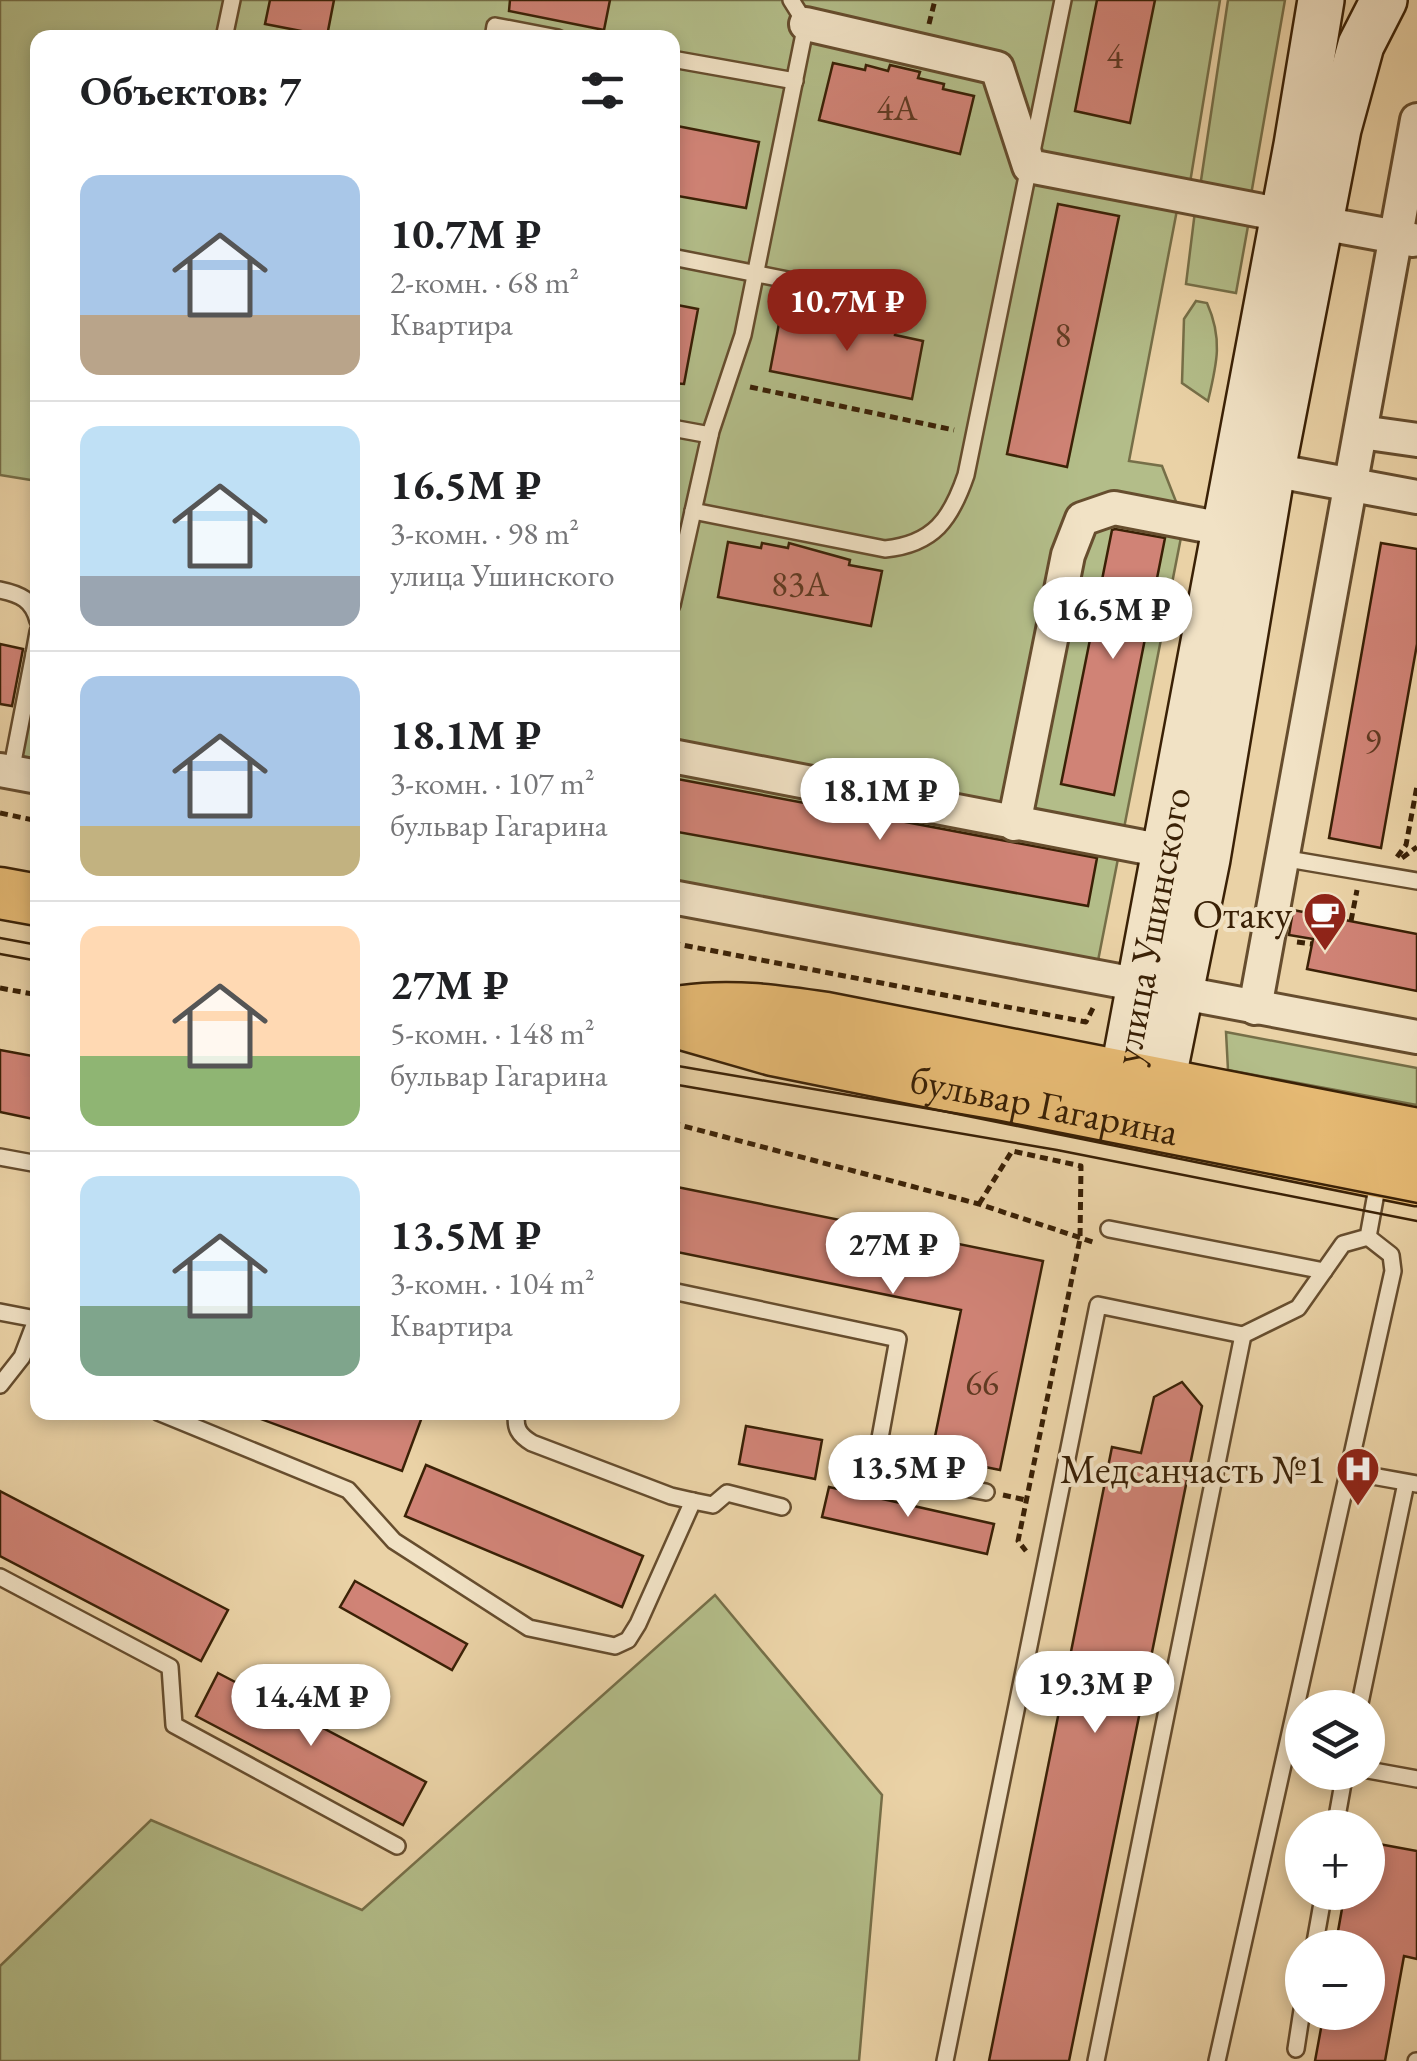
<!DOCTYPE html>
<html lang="ru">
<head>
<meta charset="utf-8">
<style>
	:root { --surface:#fff; --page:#f6f6f6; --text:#202124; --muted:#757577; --line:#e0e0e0; --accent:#8f2418 }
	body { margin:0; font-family:"EB Garamond",serif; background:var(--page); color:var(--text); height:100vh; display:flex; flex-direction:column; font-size:38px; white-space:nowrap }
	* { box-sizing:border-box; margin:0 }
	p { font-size:32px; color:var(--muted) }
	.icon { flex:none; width:55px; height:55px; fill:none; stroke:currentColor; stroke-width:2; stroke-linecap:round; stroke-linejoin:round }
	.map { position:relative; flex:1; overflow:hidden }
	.panel { position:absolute; left:30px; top:30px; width:650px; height:1390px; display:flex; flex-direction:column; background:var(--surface); border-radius:20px; box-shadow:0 5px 15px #0003 }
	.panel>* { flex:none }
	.controls { position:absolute; left:1285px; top:1690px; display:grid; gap:20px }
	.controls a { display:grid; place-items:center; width:100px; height:100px; border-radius:50%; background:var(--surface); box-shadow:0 5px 15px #0003; font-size:50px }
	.price { position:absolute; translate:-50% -85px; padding:0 22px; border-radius:35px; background:#fff; color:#222; font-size:32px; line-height:65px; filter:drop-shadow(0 2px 5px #0008) }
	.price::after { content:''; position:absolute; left:50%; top:60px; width:30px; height:22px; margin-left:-15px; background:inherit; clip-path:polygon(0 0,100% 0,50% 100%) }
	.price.current { background:var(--accent); color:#fff }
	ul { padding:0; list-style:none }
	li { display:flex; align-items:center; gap:30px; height:250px; padding:0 50px }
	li+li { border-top:2px solid var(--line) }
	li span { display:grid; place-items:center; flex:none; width:280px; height:200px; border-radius:20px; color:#555 }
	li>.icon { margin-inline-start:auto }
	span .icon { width:120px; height:120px; fill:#fffc; stroke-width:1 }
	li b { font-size:42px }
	h2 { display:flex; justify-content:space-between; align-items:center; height:120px; padding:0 50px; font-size:42px }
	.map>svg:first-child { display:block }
</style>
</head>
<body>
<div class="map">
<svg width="1417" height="2061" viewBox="0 0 1417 2061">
	<rect width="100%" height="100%" fill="#ead2a6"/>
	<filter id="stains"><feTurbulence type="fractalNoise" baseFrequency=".002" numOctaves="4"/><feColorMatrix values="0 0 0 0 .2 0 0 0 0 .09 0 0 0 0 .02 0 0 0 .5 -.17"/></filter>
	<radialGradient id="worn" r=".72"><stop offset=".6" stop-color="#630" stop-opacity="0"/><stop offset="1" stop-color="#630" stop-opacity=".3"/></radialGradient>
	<g fill="#b3bd89" stroke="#766f48" stroke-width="2.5">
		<path d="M0,0H1220L1188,195L1177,210L1129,461L1162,466L1184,522L1095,976L673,897L672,38H38L37,481L0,475Z"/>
		<path d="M1228,0H1285L1251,195L1200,187Z"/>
		<path d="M1195,211L1232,218L1248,226L1236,293L1186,284Z"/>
		<path d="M1196,301L1207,303C1223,339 1217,363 1208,401L1182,383L1184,319Z"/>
		<path d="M37,662V777L15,773Z"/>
		<path d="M1226,1032L1417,1068V1105L1228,1070Z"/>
		<path d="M715,1595L882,1795L859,2061H0V1966L151,1820L362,1910Z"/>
	</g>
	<g fill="#d08376" stroke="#3a2106" stroke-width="2.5">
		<path d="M270,0H334L327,36L265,24Z"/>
		<path d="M510,0H610L604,30L509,11Z"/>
		<path d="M1097,0H1155L1130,123L1075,111Z"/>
		<path d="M833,63L865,70L866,65L888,71L890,65L920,72L918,78L944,84L943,89L974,96L960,154L819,120Z"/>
		<path d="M672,125L759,142L746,208L672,195Z"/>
		<path d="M1058,204L1119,216L1067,467L1007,454Z"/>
		<path d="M672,304L698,309L684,384L672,383Z"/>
		<path d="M781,313L812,319V314L839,319L840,316L896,330L895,335L923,341L912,399L770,371Z"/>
		<path d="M1115,529L1165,538L1114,795L1061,784L1112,530Z"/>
		<path d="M728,542L761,548L762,543L788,548L789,543L850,560L849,565L882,571L871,626L718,597Z"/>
		<path d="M1381,543L1417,549V644L1381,848L1329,838Z"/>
		<path d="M0,644L23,649L12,706L0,704Z"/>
		<path d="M672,778L1097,858L1088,906L672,831Z"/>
		<path d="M1293,910L1417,934V991L1307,969L1313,939L1289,935Z"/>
		<path d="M0,1050L38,1057V1120L0,1112Z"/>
		<path d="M672,1186L1043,1261L1000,1470L931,1456L961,1310L672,1251Z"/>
		<path d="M1182,1382L1202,1406L1069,2061H989L1112,1447L1141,1453L1154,1397Z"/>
		<path d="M251,1412H409L422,1417L402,1471L250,1415Z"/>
		<path d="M746,1426L822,1440L815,1479L739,1464Z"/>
		<path d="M426,1465L643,1556L622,1607L405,1516Z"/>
		<path d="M829,1487L994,1524L987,1554L822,1517Z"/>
		<path d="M0,1491L228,1610L201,1661L0,1556Z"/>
		<path d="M355,1581L467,1644L452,1670L340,1607Z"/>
		<path d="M218,1673L426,1782L403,1825L196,1716Z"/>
		<path d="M1368,1842L1417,1851V1959L1404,1956L1385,2061H1315L1324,2012H1368V1948H1335L1345,1892H1368Z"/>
	</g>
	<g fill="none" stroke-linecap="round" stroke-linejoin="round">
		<defs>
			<g id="service">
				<path d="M224,38L232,0"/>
				<path d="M493,38L495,26L558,38"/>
				<path d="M672,59L795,81"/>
				<path d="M672,257L883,299"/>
				<path d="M672,428L710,435"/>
				<path d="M693,511L885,549C934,544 951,519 966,475L1063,0"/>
				<path d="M0,590C20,594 33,600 38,621"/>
				<path d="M672,605L711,431L743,335L806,24L791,0"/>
				<path d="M34,654L38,632"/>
				<path d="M11,772L34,654L38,655"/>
				<path d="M1282,858L1417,881"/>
				<path d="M0,1157L38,1164"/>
				<path d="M1109,1229L1324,1271"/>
				<path d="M672,1291L898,1339L874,1471L986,1492"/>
				<path d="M0,1312L36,1319"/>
				<path d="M1243,1335L1298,1308L1343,1244L1368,1237L1379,1177"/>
				<path d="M0,1385L22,1357L38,1315"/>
				<path d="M158,1412L348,1490L394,1541L529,1628L615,1646L628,1640L638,1624L693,1501L671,1496L532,1443C519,1435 514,1428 517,1412"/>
				<path d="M1350,1472L1417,1484"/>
				<path d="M693,1501L713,1505L727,1493L782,1507"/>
				<path d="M0,1577L170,1667L174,1725L397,1846"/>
				<path d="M1359,1708L1406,1483"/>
				<path d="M1368,1770L1417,1779"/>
				<path d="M1335,1828L1345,1772"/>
				<path d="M1314,1948L1324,1892"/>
				<path d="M1296,2049L1302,2010"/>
				<path d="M945,2061L1098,1305L1243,1335L1096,2061"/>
				<path d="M1217,2061L1393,1271L1391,1255L1368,1237"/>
				<path d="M1416,2061H1417"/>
			</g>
			<g id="minor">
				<path d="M806,24L997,68L1029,166L1283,215"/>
				<path d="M1321,223L1413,240"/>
				<path d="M1361,432L1417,440"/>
				<path d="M1272,470L1417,497"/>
				<path d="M672,756L1164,851"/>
				<path d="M0,770L38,777"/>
				<path d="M1014,824L1068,555L1082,519L1114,508L1223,529"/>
				<path d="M672,897L1417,1037"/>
				<path d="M1255,1008L1417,120"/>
			</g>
			<g id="secondary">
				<path id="s1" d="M1123,1075L1297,145L1321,0"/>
				<path d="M1162,1082L1207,859L1272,470L1338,129L1361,45L1384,0"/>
			</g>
			<g id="primary">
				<path d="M0,893L38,900"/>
				<path d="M684,1011C732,1004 779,1011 826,1018L1417,1134"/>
				<path id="s2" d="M672,1021L773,1050L1417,1180"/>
			</g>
		</defs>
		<use href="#service" stroke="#664d2e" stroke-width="20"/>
		<use href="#minor" stroke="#664d2e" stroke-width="38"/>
		<use href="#secondary" stroke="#3a2106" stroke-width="50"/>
		<use href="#primary" stroke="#3a2106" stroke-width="55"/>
		<g stroke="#3a2106" stroke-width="5" stroke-dasharray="8 5" stroke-linecap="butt">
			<path d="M929,24L935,0"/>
			<path d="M750,387L954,430"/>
			<path d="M0,813L38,821"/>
			<path d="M1397,857L1406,845L1417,786"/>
			<path d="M1402,858L1417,847"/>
			<path d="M1351,921L1357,890"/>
			<path d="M1297,942L1312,944"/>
			<path d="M672,943L1086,1022L1093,1008"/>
			<path d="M0,988L38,995"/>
			<path d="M672,1123L979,1204L1093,1242"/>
			<path d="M979,1204L1012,1151L1081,1166L1080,1239L1018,1541L1026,1551"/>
			<path d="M1003,1495L1026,1500"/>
		</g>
		<use href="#service" stroke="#f1e2c5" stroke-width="15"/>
		<use href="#minor" stroke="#f1e2c5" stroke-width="32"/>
		<use href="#secondary" stroke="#f1e2c5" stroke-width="45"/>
		<use href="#primary" stroke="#e5b973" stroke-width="50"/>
		<g stroke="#3a2106" stroke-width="2.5">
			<path d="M0,938L38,945"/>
			<path d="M0,954L38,961"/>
			<path d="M672,1065L995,1120L1417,1203"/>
			<path d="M672,1084L1057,1150L1417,1221"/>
		</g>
	</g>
	<defs>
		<symbol id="cafe-pin" viewBox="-11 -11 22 30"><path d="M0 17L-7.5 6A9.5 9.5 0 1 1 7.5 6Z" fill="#8f2418" stroke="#f1e2c5"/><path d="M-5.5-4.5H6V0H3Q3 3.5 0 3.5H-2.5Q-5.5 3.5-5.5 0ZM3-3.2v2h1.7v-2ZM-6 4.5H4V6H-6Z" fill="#fff"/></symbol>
		<symbol id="hospital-pin" viewBox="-11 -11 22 30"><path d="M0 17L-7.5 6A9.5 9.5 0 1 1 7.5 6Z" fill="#8f2418" stroke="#f1e2c5"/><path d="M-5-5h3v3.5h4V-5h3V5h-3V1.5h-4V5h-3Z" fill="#fff"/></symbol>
	</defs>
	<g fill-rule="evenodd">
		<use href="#cafe-pin" x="1300" y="889" width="50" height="68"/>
		<use href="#hospital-pin" x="1333" y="1444" width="50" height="68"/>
	</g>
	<g text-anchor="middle" stroke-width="8" stroke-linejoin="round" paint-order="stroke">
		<g font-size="35" fill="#603a22">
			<text x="1115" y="68">4</text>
			<text x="897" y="120">4А</text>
			<text x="1063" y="347">8</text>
			<text x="800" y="596">83А</text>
			<text x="1373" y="753">9</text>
			<text x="982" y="1395">66</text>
		</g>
		<g font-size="40" fill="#3a2106" stroke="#f1e2c5" text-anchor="end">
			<text x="1292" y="928">Отаку</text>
			<text x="1326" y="1483">Медсанчасть №1</text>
		</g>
		<g font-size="40" fill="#3a2106" stroke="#f1e2c5">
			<text dy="14" stroke="none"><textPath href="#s1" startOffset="152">улица Ушинского</textPath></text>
			<text dy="14" stroke="none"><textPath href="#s2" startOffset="382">бульвар Гагарина</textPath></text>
		</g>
	</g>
	<rect width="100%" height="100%" filter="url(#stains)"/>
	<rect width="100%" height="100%" fill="url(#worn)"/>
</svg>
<div class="controls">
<a><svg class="icon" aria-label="layers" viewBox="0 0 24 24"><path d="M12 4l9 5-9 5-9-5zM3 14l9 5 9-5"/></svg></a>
<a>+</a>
<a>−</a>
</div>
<b class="price current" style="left:847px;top:354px">10.7M ₽</b>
<b class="price" style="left:1113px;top:662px">16.5M ₽</b>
<b class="price" style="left:880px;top:843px">18.1M ₽</b>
<b class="price" style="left:893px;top:1297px">27M ₽</b>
<b class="price" style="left:908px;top:1520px">13.5M ₽</b>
<b class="price" style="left:1095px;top:1736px">19.3M ₽</b>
<b class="price" style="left:311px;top:1749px">14.4M ₽</b>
<section class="panel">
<h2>Объектов: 7<svg class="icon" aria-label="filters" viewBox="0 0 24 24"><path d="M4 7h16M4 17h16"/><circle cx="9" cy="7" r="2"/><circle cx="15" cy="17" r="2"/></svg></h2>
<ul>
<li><span style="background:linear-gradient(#a9c7e8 70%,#b9a48a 0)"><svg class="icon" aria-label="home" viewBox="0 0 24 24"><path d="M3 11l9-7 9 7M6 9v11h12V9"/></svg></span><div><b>10.7M ₽</b><p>2-комн. · 68 m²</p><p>Квартира</p></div></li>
<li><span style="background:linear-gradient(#bfe0f5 75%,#9aa5b1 0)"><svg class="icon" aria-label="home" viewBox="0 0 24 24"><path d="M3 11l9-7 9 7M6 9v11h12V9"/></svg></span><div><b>16.5M ₽</b><p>3-комн. · 98 m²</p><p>улица Ушинского</p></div></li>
<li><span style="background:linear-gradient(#a9c7e8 75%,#c2b280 0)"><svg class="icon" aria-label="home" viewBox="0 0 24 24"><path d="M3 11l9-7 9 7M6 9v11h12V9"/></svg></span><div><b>18.1M ₽</b><p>3-комн. · 107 m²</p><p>бульвар Гагарина</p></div></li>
<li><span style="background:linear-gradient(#ffd9b3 65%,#8fb573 0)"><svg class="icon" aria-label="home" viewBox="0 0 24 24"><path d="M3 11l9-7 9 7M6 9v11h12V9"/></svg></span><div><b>27M ₽</b><p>5-комн. · 148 m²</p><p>бульвар Гагарина</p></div></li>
<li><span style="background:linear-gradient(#bfe0f5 65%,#7fa58c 0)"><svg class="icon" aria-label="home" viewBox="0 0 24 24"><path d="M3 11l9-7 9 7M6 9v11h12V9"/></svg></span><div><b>13.5M ₽</b><p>3-комн. · 104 m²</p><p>Квартира</p></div></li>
</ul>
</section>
</div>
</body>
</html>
